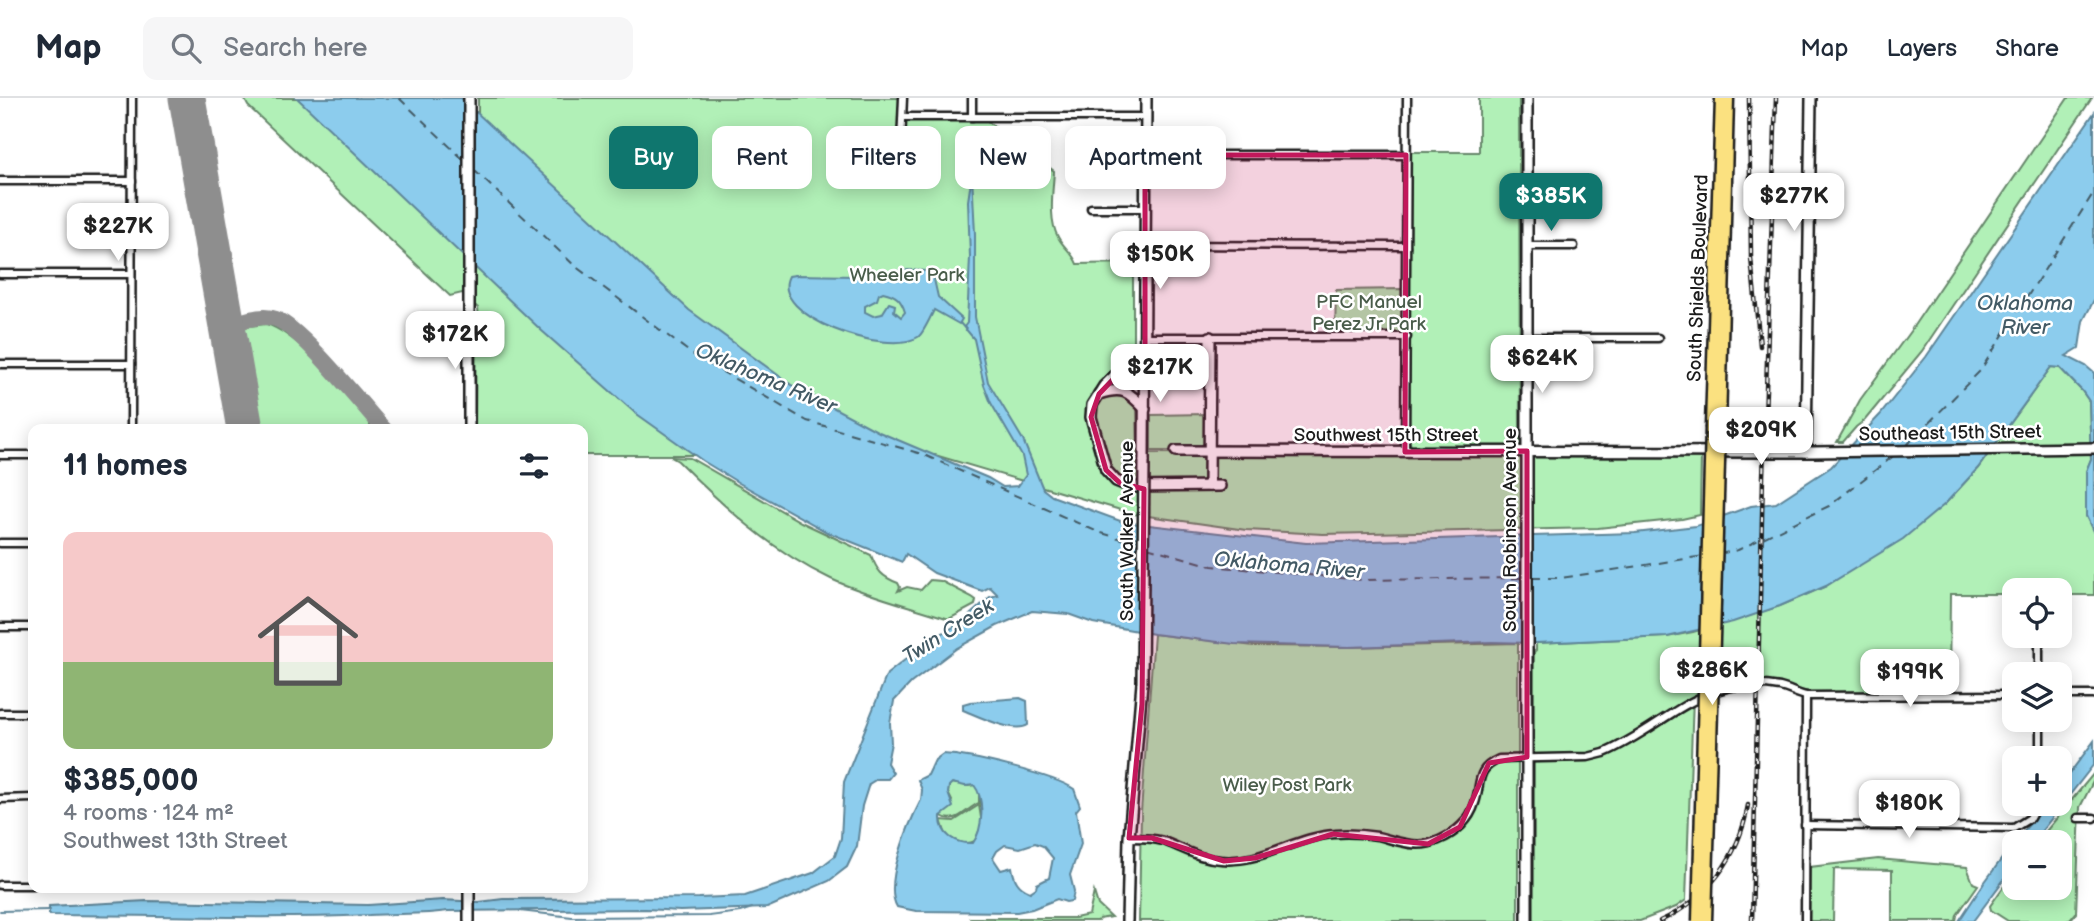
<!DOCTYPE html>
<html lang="en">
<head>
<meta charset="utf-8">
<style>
	:root { --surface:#fff; --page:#f6f6f7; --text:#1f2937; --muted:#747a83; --line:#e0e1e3; --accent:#0f766e }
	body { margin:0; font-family:"Balsamiq Sans",sans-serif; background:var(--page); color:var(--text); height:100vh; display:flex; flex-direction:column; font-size:26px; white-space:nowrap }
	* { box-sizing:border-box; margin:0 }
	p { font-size:23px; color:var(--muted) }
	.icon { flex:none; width:38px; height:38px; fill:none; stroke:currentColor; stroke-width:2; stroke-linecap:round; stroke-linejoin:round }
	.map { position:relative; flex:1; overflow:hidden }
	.panel { position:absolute; left:28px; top:326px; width:560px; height:469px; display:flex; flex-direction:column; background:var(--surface); border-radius:14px; box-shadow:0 4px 18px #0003 }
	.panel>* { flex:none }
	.guide { position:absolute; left:609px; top:28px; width:665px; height:63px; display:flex; gap:14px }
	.controls { position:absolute; left:2002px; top:480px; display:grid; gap:14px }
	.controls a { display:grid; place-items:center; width:70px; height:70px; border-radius:14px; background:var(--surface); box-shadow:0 4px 18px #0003; font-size:35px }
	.price { position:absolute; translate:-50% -60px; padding:0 16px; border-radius:14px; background:#fff; color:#222; font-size:23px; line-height:46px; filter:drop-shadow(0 2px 4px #0008) }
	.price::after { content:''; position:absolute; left:50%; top:42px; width:21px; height:16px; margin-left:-10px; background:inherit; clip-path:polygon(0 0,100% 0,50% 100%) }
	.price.current { background:var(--accent); color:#fff }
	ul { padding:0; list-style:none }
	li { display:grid; align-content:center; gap:14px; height:371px; padding:0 35px }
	li span { display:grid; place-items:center; height:217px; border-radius:14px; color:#555 }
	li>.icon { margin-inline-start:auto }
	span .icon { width:126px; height:126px; fill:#fffc; stroke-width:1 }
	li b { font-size:30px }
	h2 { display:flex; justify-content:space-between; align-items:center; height:84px; padding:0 35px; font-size:30px }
	.tag { padding:0 24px; border-radius:14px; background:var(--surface); box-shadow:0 4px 18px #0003; font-size:24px; line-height:63px }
	.tag.current { background:var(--accent); color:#fff }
	header { display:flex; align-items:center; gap:42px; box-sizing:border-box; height:98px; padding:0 35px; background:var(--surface); border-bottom:2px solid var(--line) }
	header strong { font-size:33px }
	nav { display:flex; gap:38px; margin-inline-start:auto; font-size:24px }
	.search { width:490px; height:63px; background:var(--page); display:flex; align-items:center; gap:18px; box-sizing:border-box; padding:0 24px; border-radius:14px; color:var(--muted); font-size:26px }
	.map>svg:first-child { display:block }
</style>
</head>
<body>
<header>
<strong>Map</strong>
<div class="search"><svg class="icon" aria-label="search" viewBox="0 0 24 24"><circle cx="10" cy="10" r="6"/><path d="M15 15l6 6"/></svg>Search here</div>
<nav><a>Map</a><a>Layers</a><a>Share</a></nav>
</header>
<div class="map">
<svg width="2094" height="823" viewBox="0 0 2094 823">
	<rect width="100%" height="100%" fill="#fff"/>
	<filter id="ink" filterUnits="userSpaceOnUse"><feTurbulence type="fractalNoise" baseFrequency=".0143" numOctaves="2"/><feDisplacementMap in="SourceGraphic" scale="14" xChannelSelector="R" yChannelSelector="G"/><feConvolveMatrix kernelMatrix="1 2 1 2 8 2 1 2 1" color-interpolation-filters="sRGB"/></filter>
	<g filter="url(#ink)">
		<g fill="#b1f0b7" stroke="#66866a" stroke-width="2">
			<path d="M244,0H461L478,16V0H900L899,22L987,23L1054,73C1053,93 1048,121 1058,139C1063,149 1073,155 1077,166L1133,165V243L1136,244C1127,267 1090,287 1087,311C1085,325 1093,341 1096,355H1105C1100,337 1090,315 1101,299L1123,295L1137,309L1138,355L1701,357L1700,417L1682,421L1598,430L1323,436L1246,432L1134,416L935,357H583V331H475L476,222L479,221L478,210L462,195L450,198L248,8Z"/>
			<path d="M1479,0H1519L1520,345L1516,350H1412L1407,338L1410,248V54H1479Z"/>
			<path d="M2068,0H2092L1922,253L1865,322L1856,329L1843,344H1837L1860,302L1911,232Z"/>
			<path d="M1403,191V226L1401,236H1335L1336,192Z"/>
			<path d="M266,226C300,236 345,295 370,322V331H257L242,229Z"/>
			<path d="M2051,269L2060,270L2082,293L2089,303L2091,361L2086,374V418L2094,435V497H2060V492H2014V496H1950L1949,593L1807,594L1777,585H1728L1706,592L1693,599L1686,802L1676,809L1640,823H1534V554L1536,552V545L1667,539L1693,534L1780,508L1826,488L1945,406L1978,370Z"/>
			<path d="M1206,316L1205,345L1200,349V353H1151V317Z"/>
			<path d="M671,359L690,360L801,424L871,457C877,473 882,479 898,485L900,489L898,493L907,489L921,492L930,482L941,483L972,499L976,502L975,507L949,521C910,508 868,498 831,481C773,454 723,408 678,363Z"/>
			<path d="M1154,536L1254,548L1349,549L1518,545V823H1139L1141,714Z"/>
			<path d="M2094,675V682L2080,709L2076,815L2070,822L2066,823H2008L1991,812L1990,808L2014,774V789H2060V744H2037Z"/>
			<path d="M952,685L968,688L975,687L979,693V705C964,712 957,727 941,718L952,703L948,695L949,687Z"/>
			<path d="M979,707L982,726L975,743C965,748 955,743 946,737L941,722L954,723Z"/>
			<path d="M1878,761L1967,769L1973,785L1978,787L1957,817L1956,823H1892V772L1834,771L1833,823H1809L1810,769Z"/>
			<path d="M1094,794L1098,807L1111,819L1099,821L1098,823H975L971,820H1075L1089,817Z"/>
		</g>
		<g fill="#8ccced" stroke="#5f8699" stroke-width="2" fill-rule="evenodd">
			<path d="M297,0H461L689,212L793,288L879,334L988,380L1003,389L1018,388L1026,377L1022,358L991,305L984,287L974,241L964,229L967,225L970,159L968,103L972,76L975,136V219L988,284L1023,342L1043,391L1052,398L1123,424L1306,445L1635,435L1696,428L1751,408L1776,405L1831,369L1880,317L1926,259L2094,15V202L2083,223L2079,250L2066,258L2086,268L2094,275V435L2086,418V373L2091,361L2089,303L2082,293L2060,270L2051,269L1978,370L1945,406L1903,441L1826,488L1780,508L1733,524L1667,539L1536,545L1492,544L1349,549L1234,546L1154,536L1093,525L1068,516L1032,513L997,528L957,550L911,585L894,603L890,625L891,645L887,665L893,675L888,681H877L869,686L862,708L857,748L847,769L829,783L767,810L680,813L646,811L448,813C422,817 396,815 369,817C262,822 155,817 49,817V808L147,803L368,807L443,802L479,804L503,801L699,800L745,798L813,775L835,758L841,740L844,684L887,576L930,542L961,525L990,499L998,497L990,489L982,493L934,475L906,456L902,464L827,434L739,385L703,363L634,314L542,233Z"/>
			<path d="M909,172L926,173L933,177L938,199L962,221L959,226L934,212C931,218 923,236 918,239C887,259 768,218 789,178L795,177L855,178ZM883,194C896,197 901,201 905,214L901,219L894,213L895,207L889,205L882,216L873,218L865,214V208L877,202L879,196Z"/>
			<path d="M1020,600L1027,603L1028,627C1014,636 978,618 963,612V606L970,604Z"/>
			<path d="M2094,643V666L2033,744H2015L2046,705H2060V688Z"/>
			<path d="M943,656C969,657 1054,677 1074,691L1080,708L1076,713L1081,746L1070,777L1074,793L1072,803L1066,804L1057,801L1032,811L1017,814L916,813L897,809C883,786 909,725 921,702L922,692L918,682L928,677L935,662ZM952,685L965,688L974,687C985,701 983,731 973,745C955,746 940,737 941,718L953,709L948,695L949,688ZM1035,745L1043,748L1053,760L1049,780L1037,786L1036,790L1030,794C1018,789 1014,782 1012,769L1001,772L993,760L997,753L1005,747L1020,750Z"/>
			<path d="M2014,744V768L1973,823H1959L1984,785Z"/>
		</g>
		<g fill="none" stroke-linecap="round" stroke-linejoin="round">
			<g stroke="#5f8699" stroke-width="2">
				<path d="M970,54L972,77"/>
				<path d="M960,225L966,232"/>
				<path d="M0,813L50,812"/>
				<path d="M520,813L572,819L709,818L740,814L752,810"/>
			</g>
			<g stroke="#435a65" stroke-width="2" stroke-dasharray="9 7" stroke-linecap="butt">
				<path d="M399,0L464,62"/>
				<path d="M473,71L575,168L692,256L807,323L922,356L1098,434L1139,446"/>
				<path d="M1906,348L1980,273L2094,94"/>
				<path d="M1147,449L1212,468L1362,482L1523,480"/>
				<path d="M1719,456L1738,452L1829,408L1896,356"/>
				<path d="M1532,480H1561L1704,458"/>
			</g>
			<path stroke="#8e8e8e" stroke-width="16" d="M227,227C242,224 261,215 276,221C300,229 363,308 384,331"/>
			<path stroke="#8e8e8e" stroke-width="37" d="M187,0L245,331"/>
			<defs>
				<g id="street">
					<path d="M903,19H1145"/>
					<path d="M972,19V0"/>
					<path d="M1145,57H1406"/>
					<path d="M900,67L903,0"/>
					<path d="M0,83H132"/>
					<path d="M1091,110H1146"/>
					<path d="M1145,147L1406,148"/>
					<path d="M1528,148H1574"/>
					<path d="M0,176H131"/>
					<path d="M1145,239H1407"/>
					<path d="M1527,240H1658"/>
					<path d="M0,266H131"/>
					<path d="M131,331L132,0"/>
					<path d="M1405,354L1407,0"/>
					<path d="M0,357H33"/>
					<path d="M0,445H33"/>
					<path d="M0,529H33"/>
					<path d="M2039,537V576"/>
					<path d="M2060,597H2094"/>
					<path d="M0,615H33"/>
					<path d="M2040,621V660"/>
					<path d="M0,701L33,700"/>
					<path d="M2078,720H2094"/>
					<path d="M1805,727L2014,730L2030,720L2038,705"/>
					<path d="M1129,740C1144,740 1158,740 1171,746C1188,753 1202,761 1221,762C1262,766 1295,738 1335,736C1348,735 1364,736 1377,738C1399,743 1417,752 1439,742C1456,735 1470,722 1475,705C1482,684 1475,672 1499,661L1588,659L1604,655C1667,628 1702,575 1780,589C1789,591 1797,596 1806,598L2014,597"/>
					<path d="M0,787H33"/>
					<path d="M1805,823L1806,598"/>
				</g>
				<g id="secondary">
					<path d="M469,0V331"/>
					<path d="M1145,248L1104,288L1092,307L1091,319L1106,372L1116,383L1131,389L1220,388"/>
					<path d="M1099,296C1123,288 1128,293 1145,311"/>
					<path d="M1176,353L1813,354L2094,350"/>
					<path d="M1806,354L1811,0"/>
					<path d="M1144,364L1146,0"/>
					<path d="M1209,388L1210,239"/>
					<path d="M469,789V823"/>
					<path d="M1127,823L1129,740L1142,585"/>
					<path d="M1527,823V0"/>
				</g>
				<g id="primary">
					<path d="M1711,329L1721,0"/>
					<path d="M1720,329L1728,0"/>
				</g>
			</defs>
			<use href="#street" stroke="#1c1c1c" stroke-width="11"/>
			<use href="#secondary" stroke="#1c1c1c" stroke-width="14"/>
			<use href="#primary" stroke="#1c1c1c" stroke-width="15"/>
			<use href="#street" stroke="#fff" stroke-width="6"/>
			<use href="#secondary" stroke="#fff" stroke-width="9"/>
			<use href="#primary" stroke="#fbe180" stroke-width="10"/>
			<defs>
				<g id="rail">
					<path d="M1749,0L1751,160L1760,248"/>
					<path d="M1660,823C1708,801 1739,759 1748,707"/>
					<path d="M1752,823L1763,379L1776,0"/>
				</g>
			</defs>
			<use href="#rail" stroke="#1c1c1c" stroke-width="4.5"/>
			<use href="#rail" stroke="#fff" stroke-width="2" stroke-dasharray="5" stroke-linecap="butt"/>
			<defs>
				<path id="secondary-bridge" d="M1142,585L1144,364"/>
				<g id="primary-bridge">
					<path d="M1698,823L1711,329"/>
					<path d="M1706,823L1720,329"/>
				</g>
			</defs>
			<use href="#secondary-bridge" stroke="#1c1c1c" stroke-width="14" stroke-linecap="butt"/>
			<use href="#primary-bridge" stroke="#1c1c1c" stroke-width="15" stroke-linecap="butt"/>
			<use href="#secondary-bridge" stroke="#fff" stroke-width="9"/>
			<use href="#primary-bridge" stroke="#fbe180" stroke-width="10"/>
		</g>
	</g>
	<path fill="#c2185b" fill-opacity="0.2" stroke="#c2185b" stroke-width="5" stroke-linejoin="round" d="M1145,57H1406L1405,354L1527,353V659L1489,665L1460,729L1428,746L1333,736L1255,760L1224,763L1152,740H1129L1142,606L1144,391L1120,385L1106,372L1091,319L1099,296L1145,248Z"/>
	<g text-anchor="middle" stroke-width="5" stroke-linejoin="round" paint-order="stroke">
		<g font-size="19" fill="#495c4a" stroke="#fff">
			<text x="907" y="183">Wheeler Park</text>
			<text x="1369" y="210">PFC Manuel<tspan x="1369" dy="22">Perez Jr Park</tspan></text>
			<text x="1287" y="693">Wiley Post Park</text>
		</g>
		<g font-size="19" fill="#1c1c1c" stroke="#fff">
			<text transform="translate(1697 180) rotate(-88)" y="7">South Shields Boulevard</text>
			<text transform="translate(1950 334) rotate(-1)" y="7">Southeast 15th Street</text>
			<text x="1386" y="343">Southwest 15th Street</text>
			<text transform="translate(1509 432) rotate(-90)" y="7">South Robinson Avenue</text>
			<text transform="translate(1126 433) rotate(-90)" y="7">South Walker Avenue</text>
		</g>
		<g font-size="21" font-style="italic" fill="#435a65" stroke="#fff">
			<text x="2025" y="212">Oklahoma<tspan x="2025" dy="24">River</tspan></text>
			<text transform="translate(766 280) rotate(23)" y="7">Oklahoma River</text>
			<text transform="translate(1289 467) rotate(5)" y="7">Oklahoma River</text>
			<text transform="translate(948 533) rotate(-32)" y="7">Twin Creek</text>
		</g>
	</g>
</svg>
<div class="controls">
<a><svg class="icon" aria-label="locate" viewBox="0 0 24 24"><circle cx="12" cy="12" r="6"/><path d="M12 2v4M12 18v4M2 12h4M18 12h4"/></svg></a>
<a><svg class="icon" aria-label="layers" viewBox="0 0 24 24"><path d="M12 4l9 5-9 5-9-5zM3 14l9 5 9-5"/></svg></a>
<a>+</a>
<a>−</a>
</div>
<b class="price current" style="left:1551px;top:135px">$385K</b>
<b class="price" style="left:1794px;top:135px">$277K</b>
<b class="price" style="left:118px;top:165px">$227K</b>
<b class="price" style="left:1160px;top:193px">$150K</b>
<b class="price" style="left:455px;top:273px">$172K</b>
<b class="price" style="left:1542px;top:297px">$624K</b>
<b class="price" style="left:1160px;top:306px">$217K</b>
<b class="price" style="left:1761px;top:369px">$209K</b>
<b class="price" style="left:1712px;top:609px">$286K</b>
<b class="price" style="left:1910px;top:611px">$199K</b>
<b class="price" style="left:1909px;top:742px">$180K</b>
<div class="guide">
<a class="tag current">Buy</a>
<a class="tag">Rent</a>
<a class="tag">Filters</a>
<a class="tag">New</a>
<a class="tag">Apartment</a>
</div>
<section class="panel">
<h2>11 homes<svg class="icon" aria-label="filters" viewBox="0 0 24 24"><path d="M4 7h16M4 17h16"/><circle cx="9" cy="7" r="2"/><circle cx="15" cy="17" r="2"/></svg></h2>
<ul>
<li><span style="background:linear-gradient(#f6c9c9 60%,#8fb573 0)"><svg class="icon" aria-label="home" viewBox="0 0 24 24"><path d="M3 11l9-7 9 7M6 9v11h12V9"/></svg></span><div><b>$385,000</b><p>4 rooms · 124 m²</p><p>Southwest 13th Street</p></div></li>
</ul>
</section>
</div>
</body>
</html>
